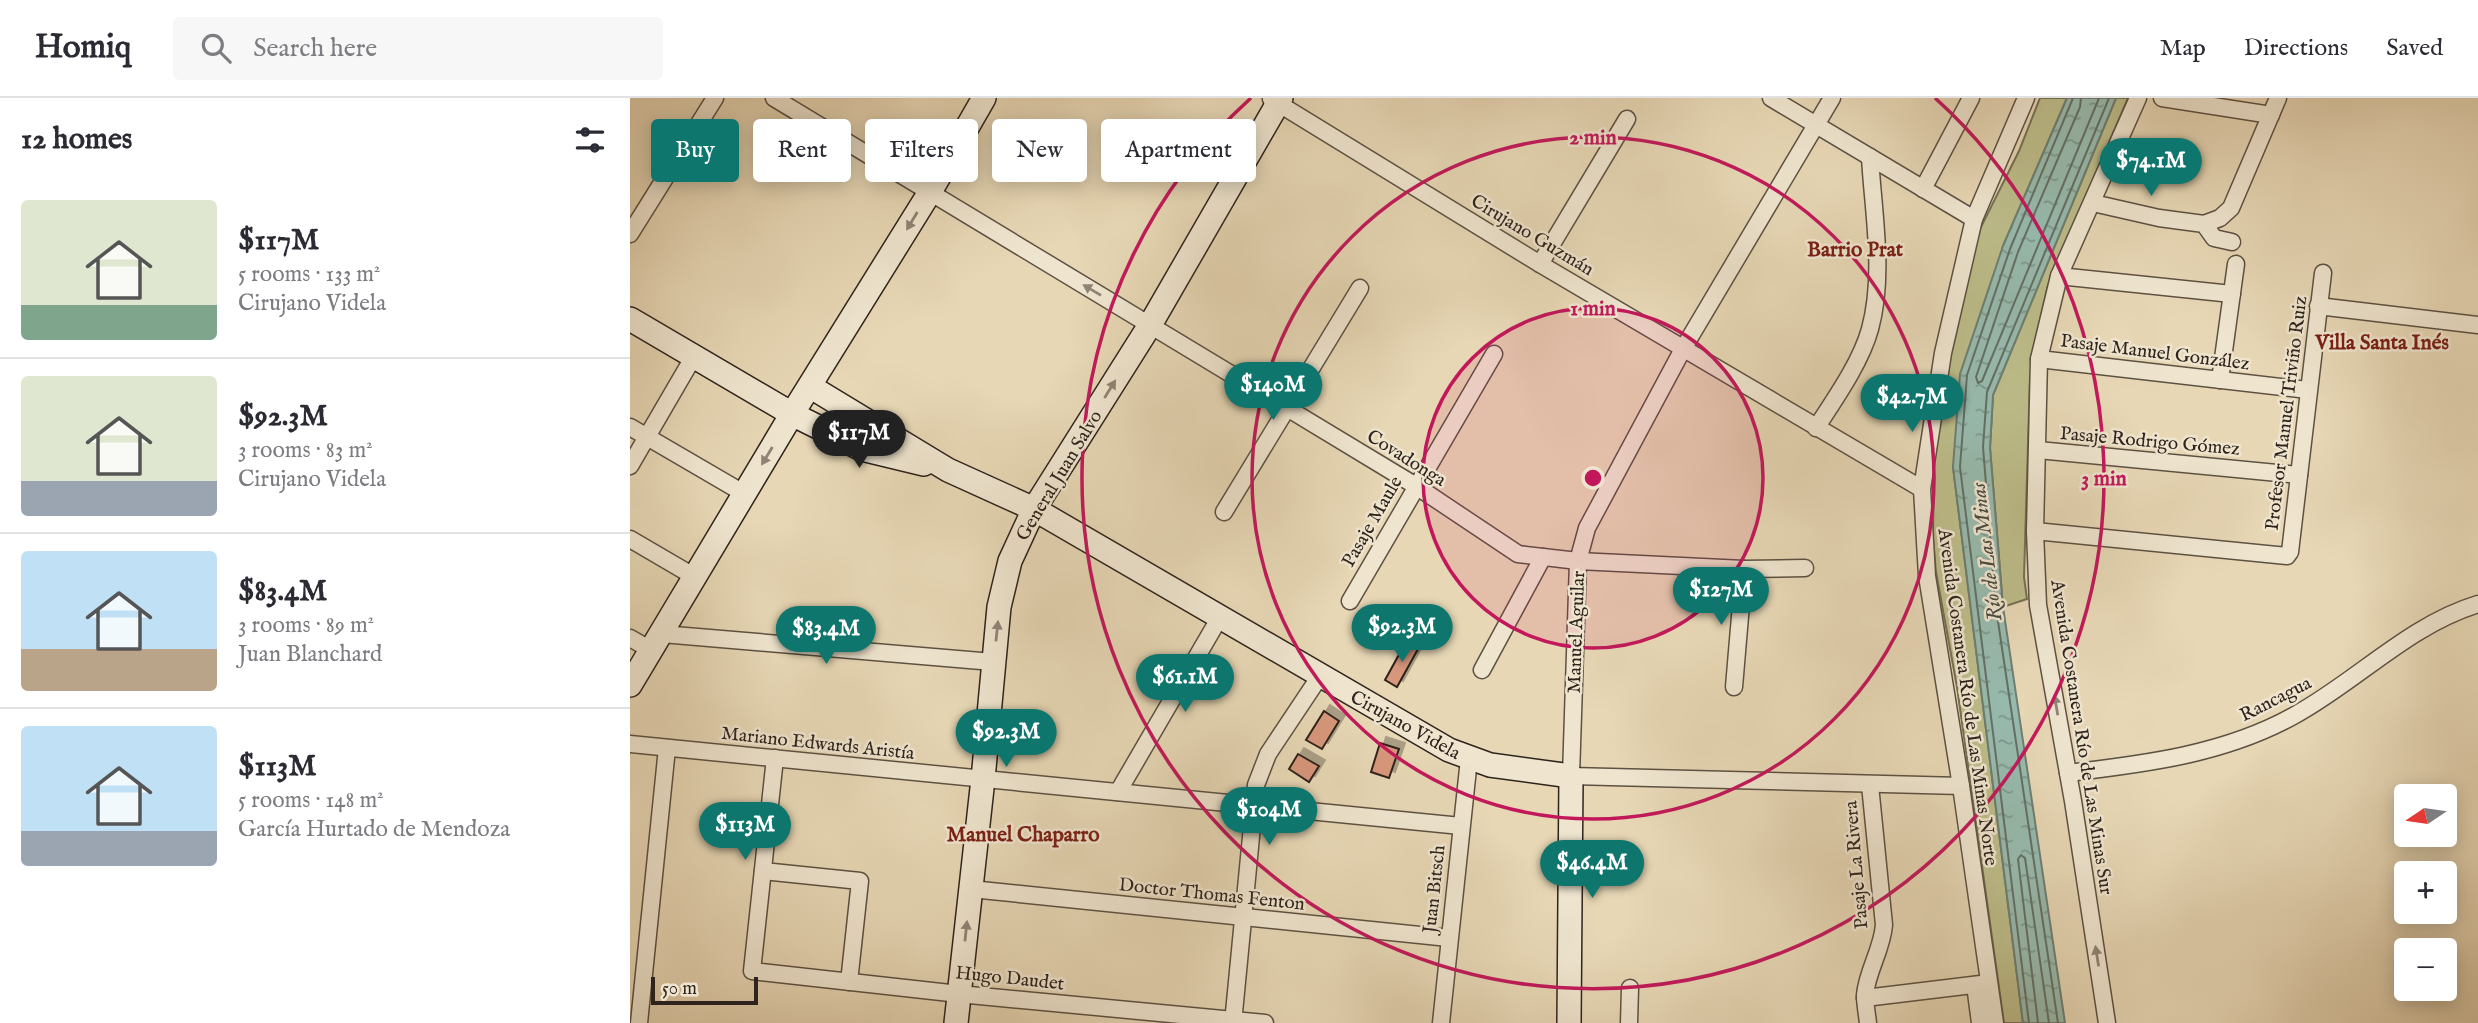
<!DOCTYPE html>
<html lang="en">
<head>
<meta charset="utf-8">
<style>
	:root { --surface:#fff; --page:#f7f7f7; --text:#2b2b33; --muted:#7c7c81; --line:#e1e1e2; --accent:#0f766e }
	body { margin:0; font-family:"IM FELL English",serif; background:var(--page); color:var(--text); height:100vh; display:flex; flex-direction:column; font-size:26px; white-space:nowrap }
	* { box-sizing:border-box; margin:0 }
	p { font-size:23px; color:var(--muted) }
	.icon { flex:none; width:38px; height:38px; fill:none; stroke:currentColor; stroke-width:2; stroke-linecap:round; stroke-linejoin:round }
	.map { position:relative; flex:1; overflow:hidden }
	.details { display:flex; flex-direction:column; background:var(--surface); width:630px }
	.details>* { flex:none }
	.top-card { position:absolute; left:21px; top:21px; width:665px; height:63px; display:flex; gap:14px }
	.needle { width:46px; rotate:257deg }
	.tools { position:absolute; left:1764px; top:686px; display:grid; gap:14px }
	.tools a { display:grid; place-items:center; width:63px; height:63px; border-radius:7px; background:var(--surface); box-shadow:0 4px 18px #0003; font-size:35px }
	.scale { position:absolute; left:21px; bottom:18px; width:107px; box-sizing:border-box; padding-left:7px; border:4px solid #2f241d; border-top:0; font-size:19px; line-height:24px; white-space:nowrap; color:#2f241d; -webkit-text-stroke:5px #efe5cf; paint-order:stroke }
	.price { position:absolute; translate:-50% -60px; padding:0 16px; border-radius:24px; background:var(--accent); color:#fff; font-size:23px; line-height:46px; filter:drop-shadow(0 2px 4px #0008) }
	.price::after { content:''; position:absolute; left:50%; top:42px; width:21px; height:16px; margin-left:-10px; background:inherit; clip-path:polygon(0 0,100% 0,50% 100%) }
	.price.current { background:#222; color:#fff }
	ul { padding:0; list-style:none }
	li { display:flex; align-items:center; gap:21px; height:175px; padding:0 21px }
	li+li { border-top:2px solid var(--line) }
	li span { display:grid; place-items:center; flex:none; width:196px; height:140px; border-radius:7px; color:#555 }
	li>.icon { margin-inline-start:auto }
	span .icon { width:84px; height:84px; fill:#fffc; stroke-width:1 }
	li b { font-size:30px }
	h2 { display:flex; justify-content:space-between; align-items:center; height:84px; padding:0 21px; font-size:30px }
	.tag { padding:0 24px; border-radius:7px; background:var(--surface); box-shadow:0 4px 18px #0003; font-size:24px; line-height:63px }
	.tag.current { background:var(--accent); color:#fff }
	header { display:flex; align-items:center; gap:42px; box-sizing:border-box; height:98px; padding:0 35px; background:var(--surface); border-bottom:2px solid var(--line) }
	header strong { font-size:33px }
	nav { display:flex; gap:38px; margin-inline-start:auto; font-size:24px }
	.search { width:490px; height:63px; background:var(--page); display:flex; align-items:center; gap:18px; box-sizing:border-box; padding:0 24px; border-radius:7px; color:var(--muted); font-size:26px }
	main { display:flex; flex:1; min-height:0 }
	.map>svg:first-child { display:block }
</style>
</head>
<body>
<header>
<strong>Homiq</strong>
<div class="search"><svg class="icon" aria-label="search" viewBox="0 0 24 24"><circle cx="10" cy="10" r="6"/><path d="M15 15l6 6"/></svg>Search here</div>
<nav><a>Map</a><a>Directions</a><a>Saved</a></nav>
</header>
<main>
<section class="details">
<h2>12 homes<svg class="icon" aria-label="filters" viewBox="0 0 24 24"><path d="M4 7h16M4 17h16"/><circle cx="9" cy="7" r="2"/><circle cx="15" cy="17" r="2"/></svg></h2>
<ul>
<li><span style="background:linear-gradient(#dfe7d0 75%,#7fa58c 0)"><svg class="icon" aria-label="home" viewBox="0 0 24 24"><path d="M3 11l9-7 9 7M6 9v11h12V9"/></svg></span><div><b>$117M</b><p>5 rooms · 133 m²</p><p>Cirujano Videla</p></div></li>
<li><span style="background:linear-gradient(#dfe7d0 75%,#9aa5b1 0)"><svg class="icon" aria-label="home" viewBox="0 0 24 24"><path d="M3 11l9-7 9 7M6 9v11h12V9"/></svg></span><div><b>$92.3M</b><p>3 rooms · 83 m²</p><p>Cirujano Videla</p></div></li>
<li><span style="background:linear-gradient(#bfe0f5 70%,#b9a48a 0)"><svg class="icon" aria-label="home" viewBox="0 0 24 24"><path d="M3 11l9-7 9 7M6 9v11h12V9"/></svg></span><div><b>$83.4M</b><p>3 rooms · 89 m²</p><p>Juan Blanchard</p></div></li>
<li><span style="background:linear-gradient(#bfe0f5 75%,#9aa5b1 0)"><svg class="icon" aria-label="home" viewBox="0 0 24 24"><path d="M3 11l9-7 9 7M6 9v11h12V9"/></svg></span><div><b>$113M</b><p>5 rooms · 148 m²</p><p>García Hurtado de Mendoza</p></div></li>
</ul>
</section>
<div class="map">
<svg width="1848" height="925" viewBox="0 0 1848 925">
	<defs>
		<pattern id="water-ripples" width="26" height="14" patternUnits="userSpaceOnUse" patternTransform="scale(1.75)"><rect width="26" height="14" fill="#97baad"/><path d="M2 4q2-2 4 0t4 0M15 11q2-2 4 0t4 0" fill="none" stroke="#7c978c"/></pattern>
		<filter id="shadow"><feDropShadow dx="6" dy="-6" stdDeviation="0" flood-color="#0004"/></filter>
	</defs>
	<rect width="100%" height="100%" fill="#e7d7b5"/>
	<filter id="stains"><feTurbulence type="fractalNoise" baseFrequency=".00286" numOctaves="4"/><feColorMatrix values="0 0 0 0 .2 0 0 0 0 .09 0 0 0 0 .02 0 0 0 .5 -.17"/></filter>
	<radialGradient id="worn" r=".72"><stop offset=".6" stop-color="#630" stop-opacity="0"/><stop offset="1" stop-color="#630" stop-opacity=".3"/></radialGradient>
	<g fill="#bcbc89" stroke="#767053" stroke-width="2">
		<path d="M1410,0H1437L1373,148L1323,369L1393,925H1374L1327,589L1306,474L1303,441L1304,364L1326,219L1349,133L1389,53Z"/>
		<path d="M1486,0H1498L1418,187L1405,244L1400,279L1394,479L1397,501L1373,509L1360,350L1363,297Z"/>
	</g>
	<path fill="url(#water-ripples)" stroke="#6d7e73" stroke-width="2" d="M1437,0H1486L1363,297L1360,350L1373,509L1435,925H1393L1323,369L1330,276L1373,148Z"/>
	<g fill="none" stroke-linecap="round" stroke-linejoin="round">
		<g stroke="#636f65" stroke-width="2">
			<path d="M1451,0L1450,9L1388,154L1346,279L1348,285L1352,283L1469,0"/>
			<path d="M1399,925L1330,369L1337,277L1380,151L1443,0"/>
			<path d="M1408,925L1388,761L1391,757L1395,760L1419,925"/>
			<path d="M1428,925L1366,510L1353,349L1357,294L1479,0"/>
		</g>
	</g>
	<g fill="#d7977c" stroke="#2f241d" stroke-width="2" filter="url(#shadow)">
		<path d="M776,544L788,551L767,589L755,582Z"/>
		<path d="M694,613L709,623L692,651L676,642Z"/>
		<path d="M750,645L769,651L759,680L741,674Z"/>
		<path d="M668,656L689,668L679,684L659,671Z"/>
	</g>
	<g fill="none" stroke-linecap="round" stroke-linejoin="round">
		<defs>
			<g id="street">
				<path d="M144,0L786,388L888,456L948,463L1114,471L1175,470"/>
				<path d="M1141,0L1344,121"/>
				<path d="M1202,0L1053,251L957,430L948,463L941,678L1331,688"/>
				<path d="M1532,0L1641,17"/>
				<path d="M641,1L910,166L1292,391"/>
				<path d="M1293,91L1341,0"/>
				<path d="M1463,105L1529,120L1574,126L1584,140L1602,144"/>
				<path d="M1574,126L1590,120L1601,110L1648,0"/>
				<path d="M0,136L85,0"/>
				<path d="M910,166L997,21"/>
				<path d="M1429,178L1602,196"/>
				<path d="M1688,208L1848,227"/>
				<path d="M1409,261L1678,292"/>
				<path d="M1590,282L1606,166"/>
				<path d="M0,329L115,396"/>
				<path d="M1186,330C1205,301 1231,264 1240,231C1255,176 1243,114 1240,59"/>
				<path d="M1408,352L1669,377"/>
				<path d="M0,368L64,258"/>
				<path d="M594,414L730,190"/>
				<path d="M1405,433L1657,458L1660,454L1693,175"/>
				<path d="M0,441L65,479"/>
				<path d="M720,503L864,256"/>
				<path d="M32,536L363,564"/>
				<path d="M0,540L21,552"/>
				<path d="M852,572L913,459"/>
				<path d="M1104,589L1114,471"/>
				<path d="M0,646L831,728"/>
				<path d="M145,660L122,873L329,896L635,925"/>
				<path d="M1438,675C1515,666 1596,656 1665,617C1727,583 1779,527 1848,506"/>
				<path d="M488,694L590,519"/>
				<path d="M133,773L230,783L219,884"/>
				<path d="M341,791L819,840"/>
				<path d="M1345,887L1350,925"/>
				<path d="M1235,900L1359,885"/>
				<path d="M9,925L37,650"/>
				<path d="M603,925L626,687L638,656L690,578"/>
				<path d="M811,925L839,661"/>
				<path d="M999,925L1000,890"/>
				<path d="M1238,925C1237,916 1235,906 1235,897C1237,873 1252,852 1254,827L1240,687"/>
				<path d="M1365,925L1331,688L1297,478L1292,391L1313,255L1344,121L1396,0"/>
				<path d="M1477,925L1443,703L1408,507L1405,433L1409,261L1429,178L1508,0"/>
			</g>
			<g id="secondary">
				<path d="M0,221L162,316L232,351L294,366"/>
				<path d="M181,289L318,372L404,411L819,652L860,667L941,678L939,925"/>
				<path d="M0,587L162,316L300,94L354,0"/>
				<path d="M326,925L353,681L369,509L380,463L404,411L520,227L651,0"/>
			</g>
		</defs>
		<use href="#street" stroke="#5d5143" stroke-width="19"/>
		<use href="#secondary" stroke="#2f241d" stroke-width="26"/>
		<use href="#street" stroke="#efe5cf" stroke-width="16"/>
		<use href="#secondary" stroke="#efe5cf" stroke-width="23"/>
	</g>
	<defs><path id="oneway-solid" d="M-6-.8H1V-3.2L6.5 0L1 3.2V.8H-6Z" transform="scale(1.75)"/></defs>
	<g fill="#8f8476">
		<use href="#oneway-solid" transform="translate(282 123) rotate(121)"/>
		<use href="#oneway-solid" transform="translate(462 192) rotate(-149)"/>
		<use href="#oneway-solid" transform="translate(480 291) rotate(-58)"/>
		<use href="#oneway-solid" transform="translate(137 358) rotate(121)"/>
		<use href="#oneway-solid" transform="translate(367 533) rotate(-84)"/>
		<use href="#oneway-solid" transform="translate(1426 607) rotate(-100)"/>
		<use href="#oneway-solid" transform="translate(336 833) rotate(-84)"/>
		<use href="#oneway-solid" transform="translate(1467 858) rotate(-99)"/>
	</g>
	<circle cx="963" cy="380" r="170" fill="#c2185b" fill-opacity=".12"/>
	<g fill="none" stroke="#c2185b" stroke-width="3.5">
		<circle cx="963" cy="380" r="170"/>
		<circle cx="963" cy="380" r="341"/>
		<path d="M1305 0A511 511 0 1 1 621 0"/>
	</g>
	<g text-anchor="middle" stroke-width="5" stroke-linejoin="round" paint-order="stroke">
		<g font-size="19" fill="#2f241d" stroke="#efe5cf">
			<text transform="translate(903 136) rotate(31)" y="7">Cirujano Guzmán</text>
			<text transform="translate(1525 253) rotate(7)" y="7">Pasaje Manuel González</text>
			<text transform="translate(1655 315) rotate(-83)" y="7">Profesor Manuel Triviño Ruiz</text>
			<text transform="translate(1520 342) rotate(5)" y="7">Pasaje Rodrigo Gómez</text>
			<text transform="translate(777 359) rotate(32)" y="7">Covadonga</text>
			<text transform="translate(428 377) rotate(-59)" y="7">General Juan Salvo</text>
			<text transform="translate(741 423) rotate(-60)" y="7">Pasaje Maule</text>
			<text transform="translate(945 534) rotate(-88)" y="7">Manuel Aguilar</text>
			<text transform="translate(1339 599) rotate(82)" y="7">Avenida Costanera Río de Las Minas Norte</text>
			<text transform="translate(1645 600) rotate(-27)" y="7">Rancagua</text>
			<text transform="translate(776 626) rotate(29)" y="7">Cirujano Videla</text>
			<text transform="translate(1453 639) rotate(81)" y="7">Avenida Costanera Río de Las Minas Sur</text>
			<text transform="translate(188 644) rotate(6)" y="7">Mariano Edwards Aristía</text>
			<text transform="translate(1225 767) rotate(-95)" y="7">Pasaje La Rivera</text>
			<text transform="translate(803 791) rotate(-84)" y="7">Juan Bitsch</text>
			<text transform="translate(582 795) rotate(6)" y="7">Doctor Thomas Fenton</text>
			<text transform="translate(380 879) rotate(6)" y="7">Hugo Daudet</text>
		</g>
		<g font-size="21" font-weight="bold" fill="#7a1f14" stroke="#efe5cf">
			<text x="1225" y="158">Barrio Prat</text>
			<text x="1752" y="251">Villa Santa Inés</text>
			<text x="393" y="743">Manuel Chaparro</text>
		</g>
		<g font-size="21" font-style="italic" fill="#494a41" stroke="#efe5cf">
			<text transform="translate(1356 454) rotate(-97)" y="7">Río de Las Minas</text>
		</g>
	</g>
	<circle cx="963" cy="380" r="10" fill="#c2185b" stroke="#efe5cf" stroke-width="3.5"/>
	<g font-size="21" text-anchor="middle" font-weight="bold" fill="#c2185b" stroke="#efe5cf" stroke-width="5" stroke-linejoin="round" paint-order="stroke">
		<text x="963" y="46">2 min</text>
		<text x="963" y="217">1 min</text>
		<text x="1474" y="387">3 min</text>
	</g>
	<rect width="100%" height="100%" filter="url(#stains)"/>
	<rect width="100%" height="100%" fill="url(#worn)"/>
</svg>
<div class="tools">
<a><svg class="needle" viewBox="-14 -14 28 28"><path d="M0-13l5 13h-10z" fill="#e53935"/><path d="M0 13l5-13h-10z" fill="#7c7c81"/></svg></a>
<a>+</a>
<a>−</a>
</div>
<div class="scale">50 m</div>
<b class="price" style="left:1521px;top:100px">$74.1M</b>
<b class="price" style="left:643px;top:324px">$140M</b>
<b class="price" style="left:1282px;top:336px">$42.7M</b>
<b class="price current" style="left:229px;top:372px">$117M</b>
<b class="price" style="left:1091px;top:529px">$127M</b>
<b class="price" style="left:772px;top:566px">$92.3M</b>
<b class="price" style="left:196px;top:568px">$83.4M</b>
<b class="price" style="left:555px;top:616px">$61.1M</b>
<b class="price" style="left:376px;top:671px">$92.3M</b>
<b class="price" style="left:639px;top:749px">$104M</b>
<b class="price" style="left:115px;top:764px">$113M</b>
<b class="price" style="left:962px;top:802px">$46.4M</b>
<div class="top-card">
<a class="tag current">Buy</a>
<a class="tag">Rent</a>
<a class="tag">Filters</a>
<a class="tag">New</a>
<a class="tag">Apartment</a>
</div>
</div>
</main>
</body>
</html>
